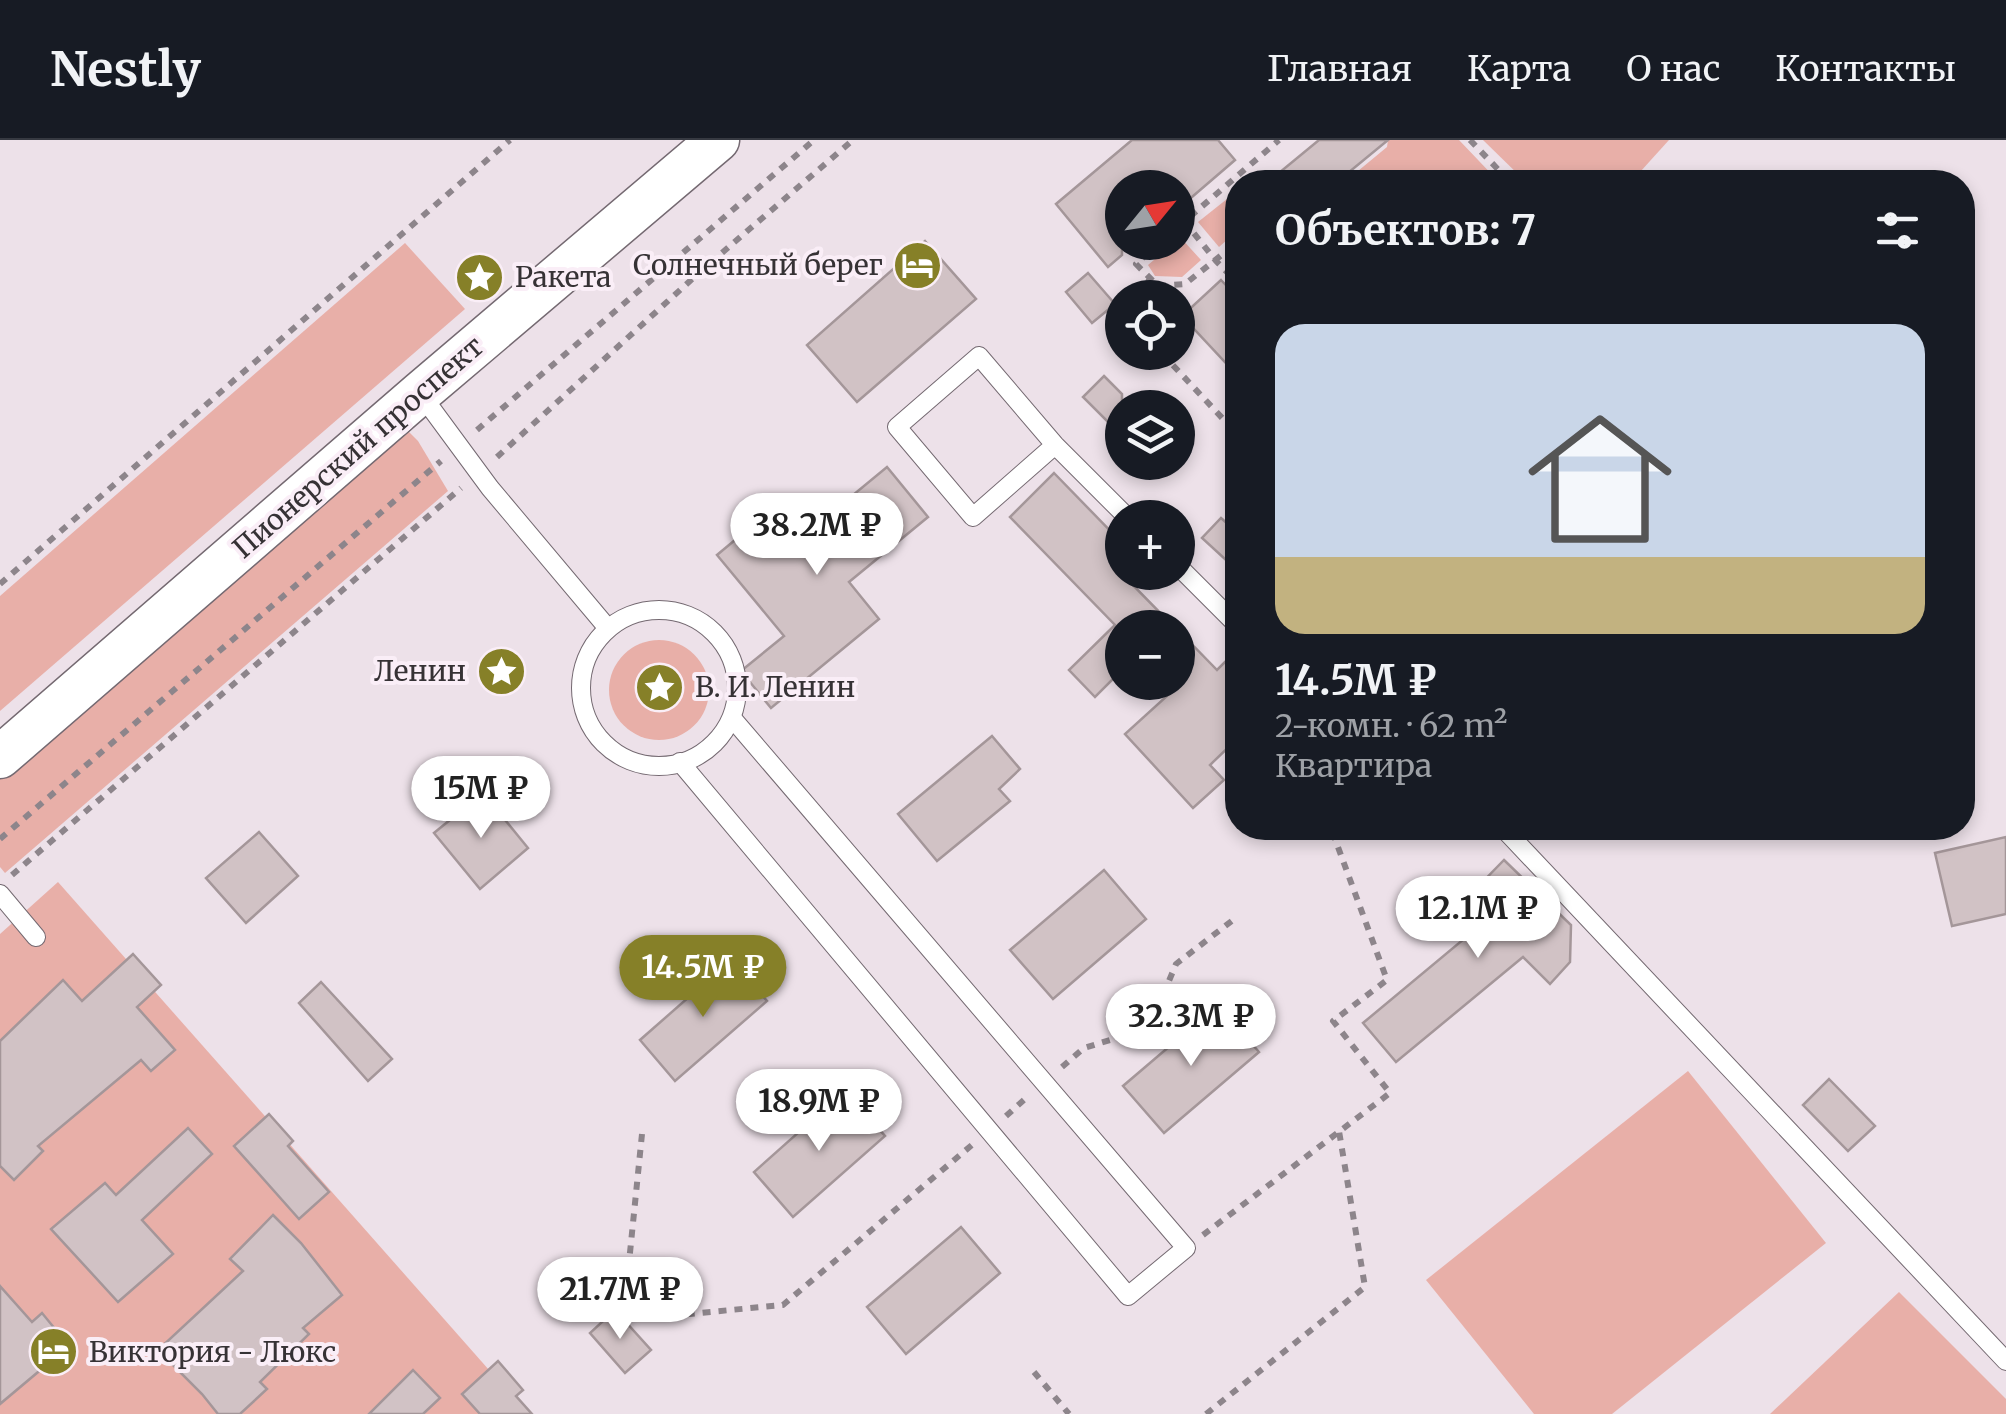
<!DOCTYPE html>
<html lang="ru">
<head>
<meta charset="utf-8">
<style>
	:root { --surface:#171b24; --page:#242831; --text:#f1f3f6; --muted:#9ea1a6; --line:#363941; --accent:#868028 }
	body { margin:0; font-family:Merriweather,serif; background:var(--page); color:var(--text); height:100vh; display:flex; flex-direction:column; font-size:38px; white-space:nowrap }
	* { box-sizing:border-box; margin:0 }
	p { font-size:32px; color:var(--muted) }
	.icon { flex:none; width:55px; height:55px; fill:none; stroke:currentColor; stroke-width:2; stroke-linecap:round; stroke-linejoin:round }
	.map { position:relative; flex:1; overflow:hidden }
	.drawer { position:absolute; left:1225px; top:30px; width:750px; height:670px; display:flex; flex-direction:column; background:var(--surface); border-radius:40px; box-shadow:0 5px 15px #0003 }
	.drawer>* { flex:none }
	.needle { width:65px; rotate:60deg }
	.controls { position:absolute; left:1105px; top:30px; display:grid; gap:20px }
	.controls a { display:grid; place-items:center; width:90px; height:90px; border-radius:50%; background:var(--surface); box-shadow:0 5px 15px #0003; font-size:50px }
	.price { position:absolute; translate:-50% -85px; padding:0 22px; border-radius:35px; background:#fff; color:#222; font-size:32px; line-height:65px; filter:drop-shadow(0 2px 5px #0008) }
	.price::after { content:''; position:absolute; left:50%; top:60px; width:30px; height:22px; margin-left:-15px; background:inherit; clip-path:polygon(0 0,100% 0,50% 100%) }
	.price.on { background:var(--accent); color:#fff }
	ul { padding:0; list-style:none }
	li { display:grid; align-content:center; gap:20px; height:530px; padding:0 50px }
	li span { display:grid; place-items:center; height:310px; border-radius:30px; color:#555 }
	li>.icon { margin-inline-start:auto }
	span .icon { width:180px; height:180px; fill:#fffc; stroke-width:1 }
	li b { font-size:42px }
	h2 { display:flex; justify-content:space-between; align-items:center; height:120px; padding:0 50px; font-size:42px }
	header { display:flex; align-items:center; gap:60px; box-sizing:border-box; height:140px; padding:0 50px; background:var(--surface); border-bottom:2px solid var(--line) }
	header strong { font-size:48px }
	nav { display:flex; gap:55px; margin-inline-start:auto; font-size:35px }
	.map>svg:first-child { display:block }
</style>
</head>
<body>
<header>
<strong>Nestly</strong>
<nav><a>Главная</a><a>Карта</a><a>О нас</a><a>Контакты</a></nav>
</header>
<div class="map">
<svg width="2006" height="1274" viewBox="0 0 2006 1274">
	<rect width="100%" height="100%" fill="#ede1e9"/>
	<g fill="#e8afa8">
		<path d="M1388,0H1459L1499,42H1409L1358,31L1387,7Z"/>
		<path d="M1483,0H1669L1631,42H1526Z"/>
		<path d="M1232,55L1237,64V91L1219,107L1198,82Z"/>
		<path d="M1180,97L1201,120L1182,137L1155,136L1148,125L1174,103L1178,102Z"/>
		<path d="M405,103L465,169L0,571V456Z"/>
		<path d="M404,287L418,301L448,351L5,733L0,727V624Z"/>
		<circle cx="659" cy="550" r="50"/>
		<path d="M58,742L528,1274H0V794Z"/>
		<path d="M1688,931L1826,1103L1612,1274H1534L1426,1140Z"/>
		<path d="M1899,1152L2006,1259V1274H1770Z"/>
	</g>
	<g fill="#d1c2c5" stroke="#a49699" stroke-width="2.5">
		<path d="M1132,0H1218L1235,20L1178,69V48H1122V115L1108,127L1056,64Z"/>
		<path d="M1319,0H1388L1337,42H1268Z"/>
		<path d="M925,101L976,159L857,262L807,205Z"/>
		<path d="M1088,133L1115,164L1092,183L1066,152Z"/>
		<path d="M1221,140L1238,158V236L1182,176Z"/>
		<path d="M1104,236L1122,254V296L1083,257Z"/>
		<path d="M887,327L928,377L849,442L879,479L771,568L741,531L784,496L717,415L782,361L807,393Z"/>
		<path d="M1054,333L1122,403V434L1175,488H1122V530L1095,557L1069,530L1115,485L1010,377Z"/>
		<path d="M1221,378L1238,393V407L1226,420L1202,398Z"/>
		<path d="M1178,490L1217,530L1238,509V598L1210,625L1224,640L1193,668L1125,594L1178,546Z"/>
		<path d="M992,596L1020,629L999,649L1010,661L937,721L898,674Z"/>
		<path d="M483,653L528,708L480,749L434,693Z"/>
		<path d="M259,692L298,736L246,783L206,738Z"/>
		<path d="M2006,697V774L1952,786L1935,713Z"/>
		<path d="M1504,720L1571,785L1570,822L1550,844L1523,817L1396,922L1363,883L1488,779L1467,758Z"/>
		<path d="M1104,730L1146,779L1053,859L1010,810Z"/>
		<path d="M133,814L161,845L137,867L175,910L151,931L141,920L38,1006L43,1011L14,1040L0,1026V901L63,840L82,861Z"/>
		<path d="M731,820L767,861L675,941L640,900Z"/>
		<path d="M321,842L392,919L368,941L299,863Z"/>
		<path d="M1218,865L1259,912L1164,993L1123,946Z"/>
		<path d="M1829,939L1875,986L1848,1011L1803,965Z"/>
		<path d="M845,951L885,996L793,1077L754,1032Z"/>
		<path d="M269,974L293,1001L288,1006L329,1052L299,1079L234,1006Z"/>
		<path d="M188,988L212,1014L142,1080L173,1114L118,1162L51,1089L105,1043L116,1055Z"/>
		<path d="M273,1075L301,1103L342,1155L303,1188L309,1194L260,1242L267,1249L240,1274H218L202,1254L158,1210L243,1131L230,1119Z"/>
		<path d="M961,1087L1000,1133L906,1214L867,1167Z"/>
		<path d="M0,1146L32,1182L42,1173L69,1206L0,1264Z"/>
		<path d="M615,1170L651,1210L625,1233L590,1193Z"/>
		<path d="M498,1221L523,1250L516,1256L532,1274H480L462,1254Z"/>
		<path d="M413,1230L440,1258L423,1274H369Z"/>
	</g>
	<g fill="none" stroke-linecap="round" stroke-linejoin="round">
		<defs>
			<g id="service">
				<path d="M420,253L490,348L606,486"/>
				<path d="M1055,305L973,377L897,287L979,216L1055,305L1128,378"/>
				<path d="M1178,426L1238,486"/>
				<circle cx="659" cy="548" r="78"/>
				<path d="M680,622L1128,1156L1186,1108L732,578"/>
				<path d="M1503,688L2006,1221"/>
				<path d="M0,754L36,797"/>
			</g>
			<path id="tertiary" d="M0,617L420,253L718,0"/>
		</defs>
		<use href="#service" stroke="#746971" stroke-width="20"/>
		<use href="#tertiary" stroke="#746971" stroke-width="45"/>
		<g stroke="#8d858b" stroke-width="6" stroke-dasharray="8 8" stroke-linecap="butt">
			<path d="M1470,0L1510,42"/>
			<path d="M1184,81L1216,121L1238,143"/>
			<path d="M1178,87L1279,0"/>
			<path d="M1160,102L1136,124L1158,146L1185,144L1238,102"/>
			<path d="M1145,158L1149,139"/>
			<path d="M1164,212L1170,222L1238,295"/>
			<path d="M477,290L814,0"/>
			<path d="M497,317L702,130L853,0"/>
			<path d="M0,444L510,0"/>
			<path d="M0,699L441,321"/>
			<path d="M12,735L461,348"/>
			<path d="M1062,927L1084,908L1123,896L1159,865L1176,824L1233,780"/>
			<path d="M1006,976L1026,958"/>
			<path d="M642,994L625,1162L636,1179L783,1165L973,1004"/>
			<path d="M1203,1095L1390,953L1333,881L1387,840L1331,688"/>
			<path d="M1034,1232L1069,1274"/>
			<path d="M1206,1274L1365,1147L1339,991"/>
		</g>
		<use href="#service" stroke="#fff" stroke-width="18"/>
		<use href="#tertiary" stroke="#fff" stroke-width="42"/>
	</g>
	<defs>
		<symbol id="hotel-disc" viewBox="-11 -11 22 22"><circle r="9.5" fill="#868028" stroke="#faeef7"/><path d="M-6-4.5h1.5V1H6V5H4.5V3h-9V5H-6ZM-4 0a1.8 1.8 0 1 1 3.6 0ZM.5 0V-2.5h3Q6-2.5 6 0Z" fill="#fff"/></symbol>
		<symbol id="sight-disc" viewBox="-11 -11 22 22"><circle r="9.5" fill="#868028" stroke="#faeef7"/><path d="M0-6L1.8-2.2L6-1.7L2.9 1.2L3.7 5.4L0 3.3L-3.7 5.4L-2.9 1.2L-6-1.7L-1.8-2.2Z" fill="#fff"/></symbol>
	</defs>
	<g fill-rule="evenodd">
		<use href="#hotel-disc" x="890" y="98" width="55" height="55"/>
		<use href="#sight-disc" x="452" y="110" width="55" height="55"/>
		<use href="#sight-disc" x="474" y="504" width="55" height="55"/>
		<use href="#sight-disc" x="632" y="520" width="55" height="55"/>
		<use href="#hotel-disc" x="26" y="1184" width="55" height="55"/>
	</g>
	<g text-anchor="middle" stroke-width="8" stroke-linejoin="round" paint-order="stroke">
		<g font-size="28" fill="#363235" stroke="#faeef7" text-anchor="start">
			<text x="883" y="135" text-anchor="end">Солнечный берег</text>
			<text x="515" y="147">Ракета</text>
			<text x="466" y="541" text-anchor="end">Ленин</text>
			<text x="695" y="557">В. И. Ленин</text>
			<text x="89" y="1222">Виктория - Люкс</text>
		</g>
		<g font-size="28" fill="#363235" stroke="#faeef7">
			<text transform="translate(358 307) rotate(-41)" y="10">Пионерский проспект</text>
		</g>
	</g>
</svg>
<div class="controls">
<a><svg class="needle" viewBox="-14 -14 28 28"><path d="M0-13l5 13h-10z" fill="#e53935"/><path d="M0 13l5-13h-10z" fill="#9ea1a6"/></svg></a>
<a><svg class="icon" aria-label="locate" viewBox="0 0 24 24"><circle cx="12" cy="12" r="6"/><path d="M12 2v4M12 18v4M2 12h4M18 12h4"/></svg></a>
<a><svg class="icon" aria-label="layers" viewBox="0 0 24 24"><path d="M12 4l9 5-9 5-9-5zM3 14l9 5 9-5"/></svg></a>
<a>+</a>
<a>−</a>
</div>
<b class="price" style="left:817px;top:438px">38.2M ₽</b>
<b class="price" style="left:481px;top:701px">15M ₽</b>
<b class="price" style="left:1478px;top:821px">12.1M ₽</b>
<b class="price on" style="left:703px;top:880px">14.5M ₽</b>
<b class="price" style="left:1191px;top:929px">32.3M ₽</b>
<b class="price" style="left:819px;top:1014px">18.9M ₽</b>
<b class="price" style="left:620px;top:1202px">21.7M ₽</b>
<section class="drawer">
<h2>Объектов: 7<svg class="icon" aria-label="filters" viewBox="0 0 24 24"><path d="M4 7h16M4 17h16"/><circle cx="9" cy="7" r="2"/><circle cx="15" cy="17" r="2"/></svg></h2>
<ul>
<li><span style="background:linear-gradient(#c9d6e8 75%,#c2b280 0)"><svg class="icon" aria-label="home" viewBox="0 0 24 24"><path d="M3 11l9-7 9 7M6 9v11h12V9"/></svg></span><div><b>14.5M ₽</b><p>2-комн. · 62 m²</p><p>Квартира</p></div></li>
</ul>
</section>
</div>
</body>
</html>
